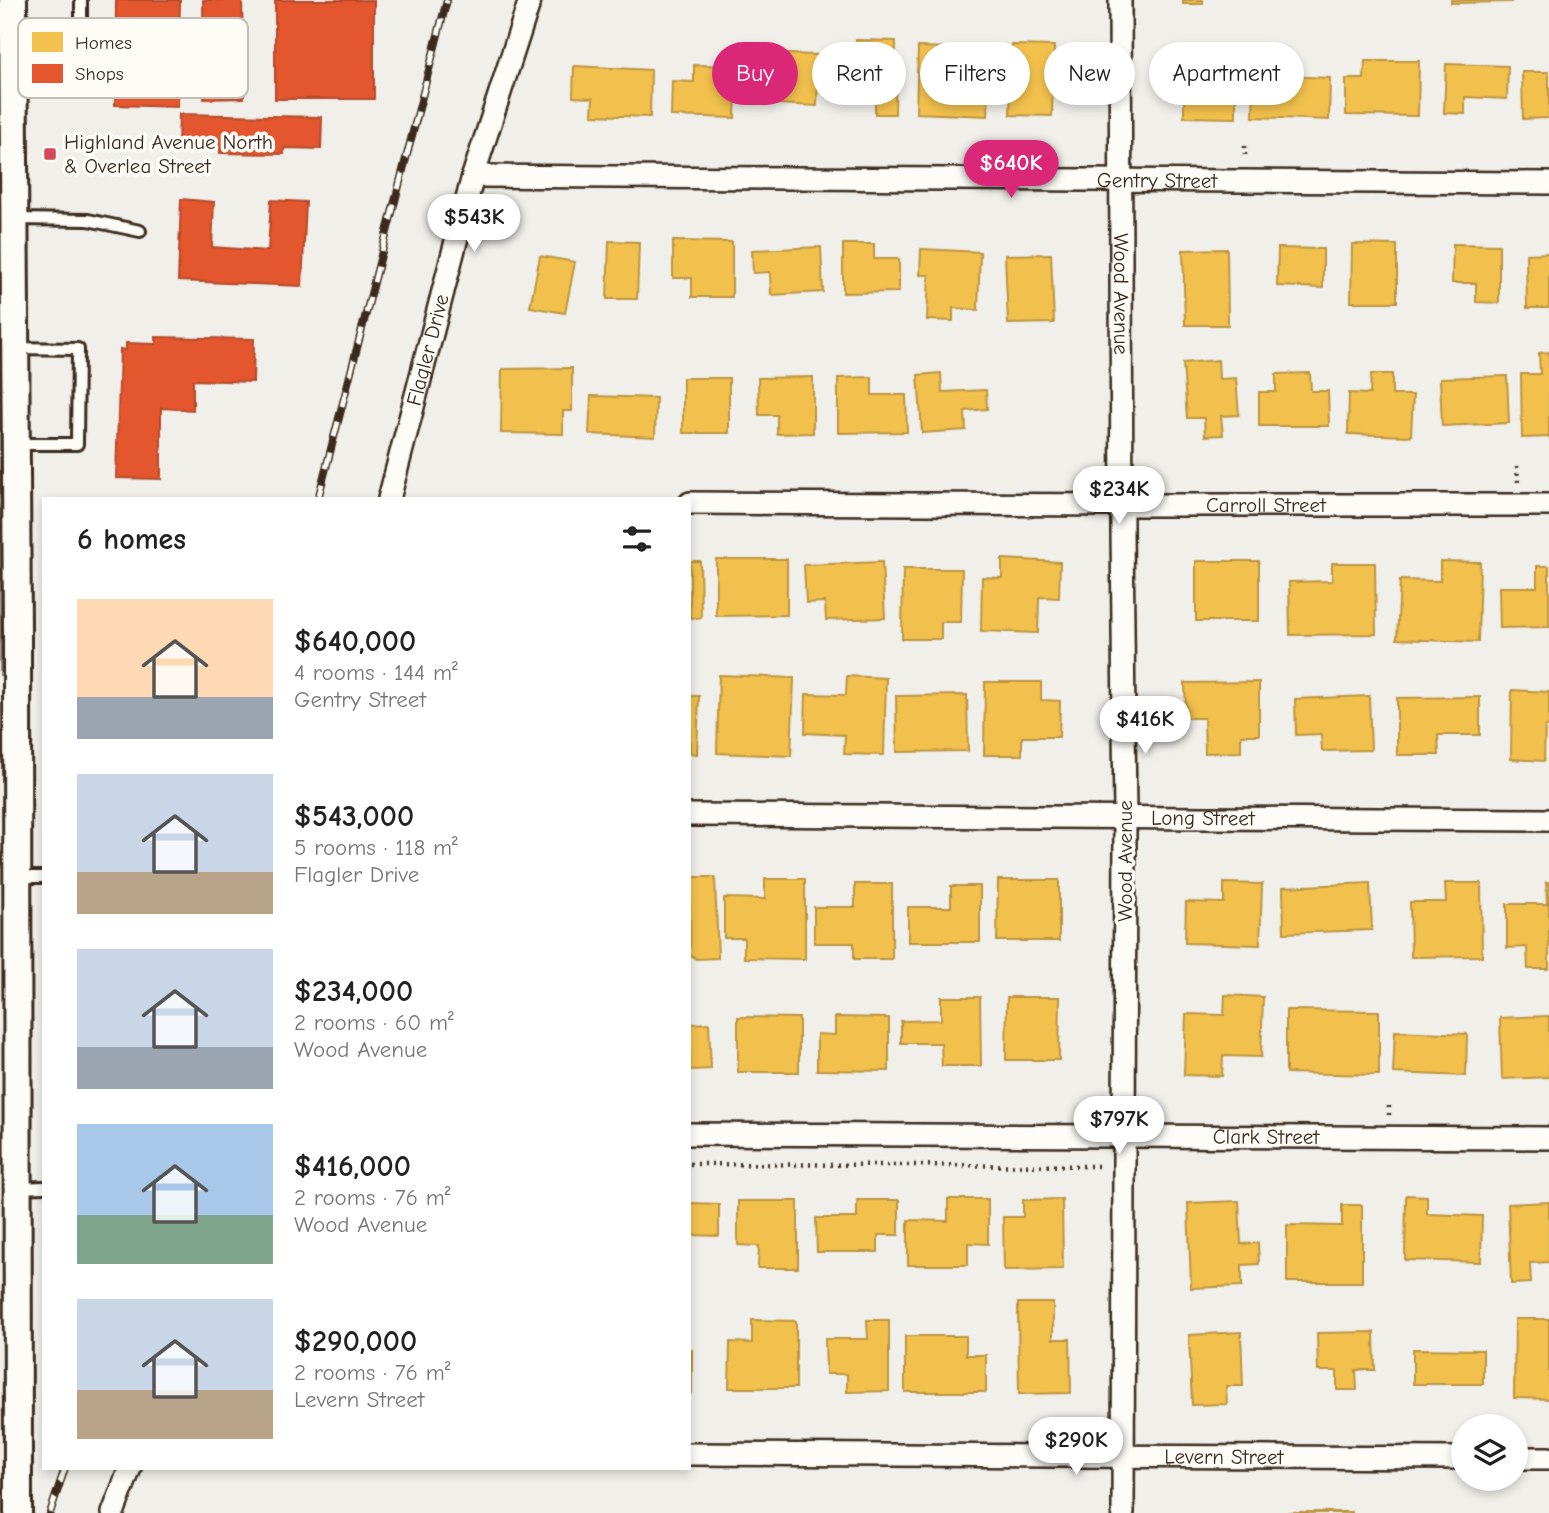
<!DOCTYPE html>
<html lang="en">
<head>
<meta charset="utf-8">
<style>
	:root { --surface:#fff; --page:#f6f6f6; --text:#222; --muted:#767676; --accent:#db2777 }
	body { margin:0; font-family:"Comic Neue",sans-serif; background:var(--page); color:var(--text); height:100vh; display:flex; flex-direction:column; font-size:26px; white-space:nowrap }
	* { box-sizing:border-box; margin:0 }
	p { font-size:23px; color:var(--muted) }
	.icon { flex:none; width:38px; height:38px; fill:none; stroke:currentColor; stroke-width:2; stroke-linecap:round; stroke-linejoin:round }
	.map { position:relative; flex:1; overflow:hidden }
	.drawer { position:absolute; left:42px; top:497px; width:649px; height:973px; display:flex; flex-direction:column; background:var(--surface); border-radius:0px; box-shadow:0 4px 10px #0003 }
	.drawer>* { flex:none }
	.top-card { position:absolute; left:712px; top:42px; width:665px; height:63px; display:flex; gap:14px }
	.controls { position:absolute; left:1451px; top:1414px; display:grid; gap:14px }
	.controls a { display:grid; place-items:center; width:77px; height:77px; border-radius:50%; background:var(--surface); box-shadow:0 4px 10px #0003; font-size:35px }
	.price { position:absolute; translate:-50% -60px; padding:0 16px; border-radius:24px; background:#fff; color:#222; font-size:23px; line-height:46px; filter:drop-shadow(0 2px 4px #0008) }
	.price::after { content:''; position:absolute; left:50%; top:42px; width:21px; height:16px; margin-left:-10px; background:inherit; clip-path:polygon(0 0,100% 0,50% 100%) }
	.price.active { background:var(--accent); color:#fff }
	ul { padding:0; list-style:none }
	li { display:flex; align-items:center; gap:21px; height:175px; padding:0 35px }
	li span { display:grid; place-items:center; flex:none; width:196px; height:140px; border-radius:0px; color:#555 }
	li>.icon { margin-inline-start:auto }
	span .icon { width:84px; height:84px; fill:#fffc; stroke-width:1 }
	li b { font-size:30px }
	h2 { display:flex; justify-content:space-between; align-items:center; height:84px; padding:0 35px; font-size:30px }
	.pill { padding:0 24px; border-radius:32px; background:var(--surface); box-shadow:0 4px 10px #0003; font-size:24px; line-height:63px }
	.pill.active { background:var(--accent); color:#fff }
	.map>svg:first-child { display:block }
</style>
</head>
<body>
<div class="map">
<svg width="1549" height="1513" viewBox="0 0 1549 1513">
	<rect width="100%" height="100%" fill="#f1efea"/>
	<filter id="ink" filterUnits="userSpaceOnUse"><feTurbulence type="fractalNoise" baseFrequency=".0143" numOctaves="2"/><feDisplacementMap in="SourceGraphic" scale="14" xChannelSelector="R" yChannelSelector="G"/><feConvolveMatrix kernelMatrix="1 2 1 2 8 2 1 2 1" color-interpolation-filters="sRGB"/></filter>
	<g filter="url(#ink)">
		<path fill="#d7d2cc" stroke="#897e75" stroke-width="2" d="M0,331L3,675H0Z"/>
		<g fill="#f2c14e" stroke="#bb9440" stroke-width="2">
			<rect x="1183" y="0" width="20" height="4"/>
			<path d="M1451,0H1511V2L1451,3Z"/>
			<path d="M856,40L896,41L895,114H875V96L836,95V58L856,59Z"/>
			<path d="M1012,45L1054,46L1052,116L1010,115Z"/>
			<path d="M918,47L990,49L988,116L916,113Z"/>
			<path d="M1184,48H1236V118L1184,117Z"/>
			<path d="M754,53L819,55L817,106L752,103Z"/>
			<path d="M1365,61H1419L1418,116L1346,115V79H1364Z"/>
			<path d="M1446,64L1508,66L1507,99L1465,97V114L1444,113Z"/>
			<path d="M694,65L737,66L735,118L671,116L672,81L694,82Z"/>
			<path d="M574,66L651,70L650,117L592,115L593,98L573,97Z"/>
			<path d="M1522,72H1549V118L1523,119Z"/>
			<path d="M1254,75L1330,78L1329,120L1253,117Z"/>
			<path d="M609,241L639,242L637,299H607Z"/>
			<path d="M673,241L732,242V297H692V278H673Z"/>
			<path d="M843,244H874V259H899V292L843,293Z"/>
			<path d="M1352,244L1397,245V302H1351Z"/>
			<path d="M1453,244L1499,245V303L1476,302V283H1452Z"/>
			<path d="M821,247L823,292L771,295L770,272L753,273L752,250Z"/>
			<path d="M1278,248L1323,249V288L1277,286Z"/>
			<path d="M921,249L980,252L978,310L953,308V321L927,320L929,275H920Z"/>
			<path d="M1227,249L1228,325H1185L1183,250Z"/>
			<path d="M1549,253V308H1527L1526,254Z"/>
			<path d="M1051,254L1054,323L1008,324L1005,255Z"/>
			<path d="M540,256L575,262L565,313L530,307Z"/>
			<path d="M1549,352V437L1522,438L1521,374H1540L1539,353Z"/>
			<path d="M1218,360L1219,379L1236,378L1239,415L1221,416L1223,435L1205,436L1204,418H1187L1183,363Z"/>
			<path d="M572,368V411H563V434L501,433L502,369Z"/>
			<path d="M941,373L942,392L986,390L987,409L965,411L966,430L922,433L918,375Z"/>
			<path d="M1310,373L1311,391H1328L1329,426H1259V392H1276V374Z"/>
			<path d="M1371,374H1392V395H1413L1411,436L1348,434L1349,393L1370,394Z"/>
			<path d="M1507,376L1509,423L1442,426L1440,378Z"/>
			<path d="M813,377V433L777,434V415H759L758,378Z"/>
			<path d="M872,377V395H906L907,432L838,433V378Z"/>
			<rect x="683" y="378" width="46" height="55"/>
			<path d="M591,396L656,398L655,437L589,434Z"/>
			<path d="M716,559H787V615L716,616Z"/>
			<path d="M1002,559L1060,562L1059,598L1039,597L1038,633L981,631L982,577L1002,578Z"/>
			<path d="M690,561H700L701,618H690Z"/>
			<rect x="1196" y="561" width="63" height="60"/>
			<path d="M1440,561L1480,562L1478,642L1397,639L1400,580L1440,581Z"/>
			<path d="M882,562L885,618L826,620L825,602L806,603L804,565Z"/>
			<path d="M1332,563H1375L1376,634L1290,635L1289,582L1332,581Z"/>
			<path d="M1537,566H1549V627L1500,628L1499,587H1537Z"/>
			<path d="M903,569H962L961,622H941V639H902Z"/>
			<path d="M719,675L794,678L791,756L717,753Z"/>
			<path d="M847,676L886,678L884,755L844,754L845,735L805,733L806,694L846,695Z"/>
			<path d="M985,682H1041V700L1060,701L1059,737H1022V755H984Z"/>
			<path d="M1259,682V735H1241V752L1205,753L1204,718H1186L1185,683Z"/>
			<path d="M1512,690L1549,692V727H1545L1544,761L1511,759Z"/>
			<path d="M967,695L968,751L897,752L896,696Z"/>
			<path d="M690,696H699L697,754L690,753Z"/>
			<path d="M1369,696L1371,750L1322,751L1321,734L1296,735L1295,699Z"/>
			<path d="M1480,697V735H1438L1439,755H1397V698Z"/>
			<path d="M690,877H715L718,958L696,959L690,954Z"/>
			<path d="M765,879H805V959L744,958V938H724V898L765,899Z"/>
			<path d="M998,880H1059V941H997Z"/>
			<path d="M1546,882H1549V969H1528L1527,947L1507,948V904H1547Z"/>
			<path d="M1224,883L1262,884L1260,945L1185,943L1186,902L1224,903Z"/>
			<path d="M1370,883L1372,930L1284,933L1283,887Z"/>
			<path d="M1445,883H1481L1482,956L1411,957L1410,902H1446Z"/>
			<path d="M855,884H892V959H854V943H814V907H855Z"/>
			<path d="M951,886H980V942H908V907H951Z"/>
			<path d="M1225,995L1263,997L1261,1057L1223,1056L1222,1076L1184,1075L1186,1014L1224,1015Z"/>
			<path d="M941,997H980L981,1066H942L941,1043H901V1021L941,1020Z"/>
			<path d="M1007,997H1060L1059,1060H1006Z"/>
			<path d="M1286,1010L1379,1011V1075L1286,1073Z"/>
			<path d="M1549,1016V1077L1502,1079L1500,1018Z"/>
			<path d="M738,1017L799,1018V1072H738Z"/>
			<path d="M835,1017L889,1018V1071L817,1070V1034L835,1035Z"/>
			<path d="M709,1023L711,1069L690,1070V1024Z"/>
			<path d="M1395,1031L1467,1034L1466,1076L1393,1073Z"/>
			<path d="M1406,1195L1427,1196V1214L1482,1216L1481,1262L1405,1260Z"/>
			<path d="M948,1199H988V1244L968,1243V1265H908V1220L948,1221Z"/>
			<path d="M1062,1199L1063,1269L1004,1270L1003,1217H1023V1200Z"/>
			<path d="M857,1200H899V1235H878V1252H817L816,1218H857Z"/>
			<path d="M738,1201H798V1268H758L759,1246L738,1245Z"/>
			<path d="M1239,1201L1241,1244L1258,1243L1259,1264L1242,1265V1286L1191,1288L1188,1203Z"/>
			<path d="M1549,1202V1262L1530,1263L1531,1283L1511,1284L1508,1204Z"/>
			<path d="M690,1203L719,1204V1236L690,1235Z"/>
			<path d="M1342,1205H1362V1282H1287V1225L1342,1226Z"/>
			<path d="M1018,1303H1053V1339H1070L1071,1393L1019,1394Z"/>
			<path d="M1515,1319H1549V1399L1514,1398Z"/>
			<path d="M752,1320L796,1321V1388H729L730,1342L752,1343Z"/>
			<path d="M867,1320H889V1391L847,1392V1374H826L825,1339H868Z"/>
			<path d="M1241,1332L1243,1386H1226L1227,1404L1192,1405L1189,1335Z"/>
			<path d="M1374,1332L1375,1370H1356L1357,1390H1337V1371H1318L1317,1333Z"/>
			<path d="M905,1336H966V1355H986V1392H905Z"/>
			<path d="M1413,1349L1483,1350V1384H1413Z"/>
			<rect x="690" y="1350" width="2" height="43"/>
			<rect x="1289" y="1512" width="63" height="1"/>
		</g>
		<g fill="#e4572e" stroke="#b14a29" stroke-width="2">
			<path d="M116,0H180L178,107L115,105Z"/>
			<path d="M203,0H242L244,98L204,99Z"/>
			<rect x="275" y="0" width="99" height="99"/>
			<path d="M179,114L322,117L321,149L284,148V154L220,153V147L178,146Z"/>
			<path d="M181,199L214,202L212,247L268,251L271,200L306,202L302,286L178,281Z"/>
			<path d="M156,337L254,339L253,382L193,380V410L161,408V479L116,478L120,349L126,350V343L156,344Z"/>
		</g>
		<g fill="none" stroke-linecap="round" stroke-linejoin="round">
			<defs>
				<g id="service">
					<path d="M13,60H81V0"/>
					<path d="M14,219L88,220L140,231"/>
					<path d="M14,348L78,349L77,444H17"/>
					<path d="M19,877H44"/>
					<path d="M17,1188L44,1187"/>
				</g>
				<g id="minor">
					<path id="s1" d="M1120,0L1122,529L1125,817L1123,1513"/>
					<path id="s2" d="M473,176L1549,183"/>
					<path id="s3" d="M389,499L473,176L530,0"/>
					<path id="s4" d="M690,503L1122,505H1549"/>
					<path id="s5" d="M690,815L1549,820"/>
					<path id="s6" d="M690,1134L1549,1138"/>
					<path id="s7" d="M690,1454L1463,1458"/>
					<path d="M1516,1458H1549"/>
					<path d="M113,1513L130,1468"/>
				</g>
				<path id="tertiary" d="M13,0L17,631L18,1513"/>
			</defs>
			<use href="#service" stroke="#3b2a1e" stroke-width="16"/>
			<use href="#minor" stroke="#3b2a1e" stroke-width="26"/>
			<use href="#tertiary" stroke="#3b2a1e" stroke-width="32"/>
			<g stroke="#3b2a1e" stroke-width="4.5" stroke-dasharray="2 5" stroke-linecap="butt">
				<path d="M1245,146V159"/>
				<path d="M1517,466L1518,483"/>
				<path d="M1389,1115V1104"/>
				<path d="M690,1164L1102,1166"/>
			</g>
			<use href="#service" stroke="#fdfcf7" stroke-width="10"/>
			<use href="#minor" stroke="#fdfcf7" stroke-width="21"/>
			<use href="#tertiary" stroke="#fdfcf7" stroke-width="26"/>
			<defs>
				<g id="rail">
					<path d="M318,499L447,0"/>
					<path d="M50,1513L65,1468"/>
				</g>
			</defs>
			<use href="#rail" stroke="#3b2a1e" stroke-width="8"/>
			<use href="#rail" stroke="#fdfcf7" stroke-width="5" stroke-dasharray="16" stroke-linecap="butt"/>
		</g>
	</g>
	<rect fill="#d1495b" stroke="#fdfcf7" stroke-width="2.5" x="43" y="147" width="14" height="14" rx="3.5"/>
	<g text-anchor="middle" stroke-width="7" stroke-linejoin="round" paint-order="stroke">
		<g font-size="21" fill="#3b2a1e" stroke="#fdfcf7" text-anchor="start">
			<text x="64" y="149">Highland Avenue North<tspan x="64" dy="24">&amp; Overlea Street</tspan></text>
		</g>
		<g font-size="21" fill="#3b2a1e" stroke="#fdfcf7">
			<text dy="7" stroke="none"><textPath href="#s2" startOffset="684">Gentry Street</textPath></text>
			<text dy="7" stroke="none"><textPath href="#s1" startOffset="294">Wood Avenue</textPath></text>
			<text dy="7" stroke="none"><textPath href="#s3" startOffset="154">Flagler Drive</textPath></text>
			<text dy="7" stroke="none"><textPath href="#s4" startOffset="576">Carroll Street</textPath></text>
			<text dy="7" stroke="none"><textPath href="#s5" startOffset="513">Long Street</textPath></text>
			<text transform="translate(1125 861) rotate(-90)" y="7">Wood Avenue</text>
			<text dy="7" stroke="none"><textPath href="#s6" startOffset="576">Clark Street</textPath></text>
			<text dy="7" stroke="none"><textPath href="#s7" startOffset="534">Levern Street</textPath></text>
		</g>
	</g>
	<rect x="18" y="18" width="230" height="80" rx="10" fill="#fdfcf7" stroke="#c3bdb6" stroke-width="2"/>
	<rect x="32" y="32" width="31" height="20" fill="#f2c14e"/>
	<rect x="32" y="64" width="31" height="19" fill="#e4572e"/>
	<g font-size="19" fill="#3b2a1e">
		<text x="75" y="49">Homes</text>
		<text x="75" y="80">Shops</text>
	</g>
</svg>
<div class="controls">
<a><svg class="icon" aria-label="layers" viewBox="0 0 24 24"><path d="M12 4l9 5-9 5-9-5zM3 14l9 5 9-5"/></svg></a>
</div>
<b class="price active" style="left:1011px;top:200px">$640K</b>
<b class="price" style="left:474px;top:254px">$543K</b>
<b class="price" style="left:1119px;top:526px">$234K</b>
<b class="price" style="left:1145px;top:756px">$416K</b>
<b class="price" style="left:1119px;top:1156px">$797K</b>
<b class="price" style="left:1076px;top:1477px">$290K</b>
<div class="top-card">
<a class="pill active">Buy</a>
<a class="pill">Rent</a>
<a class="pill">Filters</a>
<a class="pill">New</a>
<a class="pill">Apartment</a>
</div>
<section class="drawer">
<h2>6 homes<svg class="icon" aria-label="filters" viewBox="0 0 24 24"><path d="M4 7h16M4 17h16"/><circle cx="9" cy="7" r="2"/><circle cx="15" cy="17" r="2"/></svg></h2>
<ul>
<li><span style="background:linear-gradient(#ffd9b3 70%,#9aa5b1 0)"><svg class="icon" aria-label="home" viewBox="0 0 24 24"><path d="M3 11l9-7 9 7M6 9v11h12V9"/></svg></span><div><b>$640,000</b><p>4 rooms · 144 m²</p><p>Gentry Street</p></div></li>
<li><span style="background:linear-gradient(#c9d6e8 70%,#b9a48a 0)"><svg class="icon" aria-label="home" viewBox="0 0 24 24"><path d="M3 11l9-7 9 7M6 9v11h12V9"/></svg></span><div><b>$543,000</b><p>5 rooms · 118 m²</p><p>Flagler Drive</p></div></li>
<li><span style="background:linear-gradient(#c9d6e8 70%,#9aa5b1 0)"><svg class="icon" aria-label="home" viewBox="0 0 24 24"><path d="M3 11l9-7 9 7M6 9v11h12V9"/></svg></span><div><b>$234,000</b><p>2 rooms · 60 m²</p><p>Wood Avenue</p></div></li>
<li><span style="background:linear-gradient(#a9c7e8 65%,#7fa58c 0)"><svg class="icon" aria-label="home" viewBox="0 0 24 24"><path d="M3 11l9-7 9 7M6 9v11h12V9"/></svg></span><div><b>$416,000</b><p>2 rooms · 76 m²</p><p>Wood Avenue</p></div></li>
<li><span style="background:linear-gradient(#c9d6e8 65%,#b9a48a 0)"><svg class="icon" aria-label="home" viewBox="0 0 24 24"><path d="M3 11l9-7 9 7M6 9v11h12V9"/></svg></span><div><b>$290,000</b><p>2 rooms · 76 m²</p><p>Levern Street</p></div></li>
</ul>
</section>
</div>
</body>
</html>
